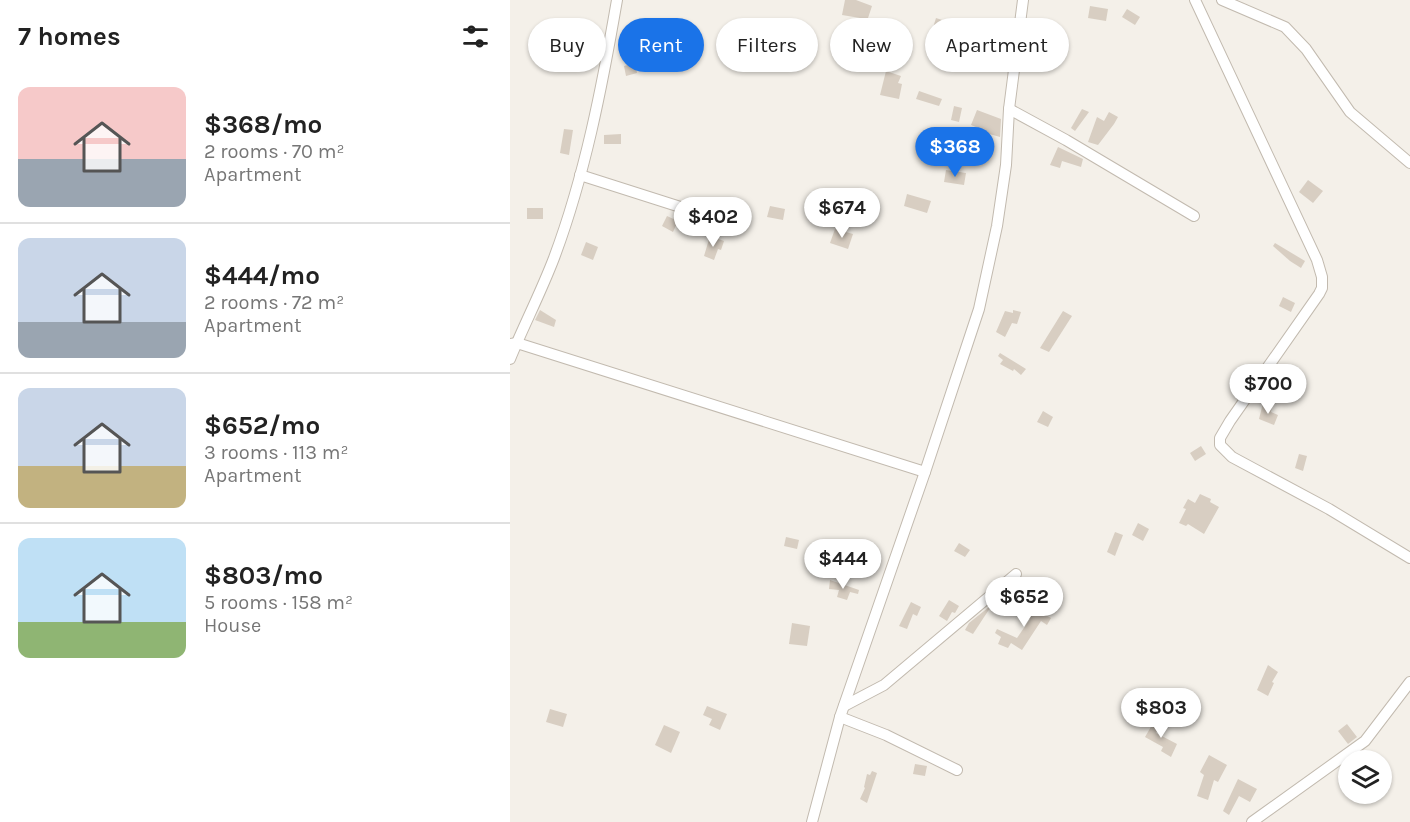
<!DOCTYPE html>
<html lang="en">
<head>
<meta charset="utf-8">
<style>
	:root { --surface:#fff; --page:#f2f2f2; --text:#222; --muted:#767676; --line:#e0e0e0; --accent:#1a73e8 }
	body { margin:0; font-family:Karla,sans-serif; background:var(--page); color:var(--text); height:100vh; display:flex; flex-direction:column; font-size:22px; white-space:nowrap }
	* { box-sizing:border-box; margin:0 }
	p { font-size:20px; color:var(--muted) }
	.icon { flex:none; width:33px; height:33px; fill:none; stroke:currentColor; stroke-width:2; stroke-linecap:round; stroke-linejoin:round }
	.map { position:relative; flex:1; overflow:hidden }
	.sheet { display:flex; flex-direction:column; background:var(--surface); width:510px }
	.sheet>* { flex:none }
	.hud { position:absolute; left:18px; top:18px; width:570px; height:54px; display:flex; gap:12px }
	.controls { position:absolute; left:828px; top:750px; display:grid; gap:12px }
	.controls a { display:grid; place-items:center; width:54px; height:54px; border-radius:50%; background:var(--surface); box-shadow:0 2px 4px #0004; font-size:30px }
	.price { position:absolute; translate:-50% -51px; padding:0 14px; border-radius:21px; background:#fff; color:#222; font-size:20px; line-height:39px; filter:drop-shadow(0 2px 3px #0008) }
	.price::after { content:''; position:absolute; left:50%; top:36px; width:18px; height:14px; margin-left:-9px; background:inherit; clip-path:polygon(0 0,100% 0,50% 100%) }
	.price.on { background:var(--accent); color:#fff }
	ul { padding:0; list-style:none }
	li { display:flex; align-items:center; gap:18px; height:150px; padding:0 18px }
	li+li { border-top:2px solid var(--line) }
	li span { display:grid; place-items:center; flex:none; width:168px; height:120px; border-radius:12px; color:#555 }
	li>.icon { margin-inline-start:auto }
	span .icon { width:72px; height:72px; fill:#fffc; stroke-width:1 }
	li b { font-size:26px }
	h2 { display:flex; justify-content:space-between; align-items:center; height:72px; padding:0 18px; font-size:26px }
	.chip { padding:0 21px; border-radius:27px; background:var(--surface); box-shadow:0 2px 4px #0004; font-size:21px; line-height:54px }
	.chip.on { background:var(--accent); color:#fff }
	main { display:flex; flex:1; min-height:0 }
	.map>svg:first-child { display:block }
</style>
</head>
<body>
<main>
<section class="sheet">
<h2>7 homes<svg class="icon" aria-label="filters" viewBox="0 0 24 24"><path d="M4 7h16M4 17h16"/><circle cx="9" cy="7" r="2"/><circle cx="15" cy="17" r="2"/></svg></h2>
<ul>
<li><span style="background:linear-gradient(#f6c9c9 60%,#9aa5b1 0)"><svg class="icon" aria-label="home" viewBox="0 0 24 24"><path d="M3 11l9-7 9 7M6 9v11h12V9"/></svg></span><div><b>$368/mo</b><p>2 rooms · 70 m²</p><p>Apartment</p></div></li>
<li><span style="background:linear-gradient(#c9d6e8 70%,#9aa5b1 0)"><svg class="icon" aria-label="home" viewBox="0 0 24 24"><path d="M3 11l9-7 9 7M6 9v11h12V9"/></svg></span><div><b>$444/mo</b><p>2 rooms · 72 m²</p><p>Apartment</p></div></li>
<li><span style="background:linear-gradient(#c9d6e8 65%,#c2b280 0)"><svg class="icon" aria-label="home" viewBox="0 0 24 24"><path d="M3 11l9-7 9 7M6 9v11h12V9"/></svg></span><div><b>$652/mo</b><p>3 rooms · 113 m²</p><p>Apartment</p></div></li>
<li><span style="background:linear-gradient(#bfe0f5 70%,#8fb573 0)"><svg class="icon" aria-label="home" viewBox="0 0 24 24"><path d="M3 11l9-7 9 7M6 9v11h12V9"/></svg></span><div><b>$803/mo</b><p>5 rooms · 158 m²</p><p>House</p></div></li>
</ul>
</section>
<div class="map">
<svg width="900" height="822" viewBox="0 0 900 822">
	<rect width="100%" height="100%" fill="#f4f0e9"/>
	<g fill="#d8cec2">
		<path d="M335,0H346L362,6L356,24L359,25L354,36L345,32L350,18L332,15Z"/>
		<path d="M580,6L598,9L596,21L578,18Z"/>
		<path d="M617,9L630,17L625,25L612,17Z"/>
		<path d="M426,18L438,22L434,35L422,31Z"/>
		<path d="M363,53L378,56L376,67L361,65Z"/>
		<path d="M125,63L127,73L116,76L114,66Z"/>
		<path d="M376,71L391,76L388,83L392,84L389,99L370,95Z"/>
		<path d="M409,91L432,99L429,106L406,99Z"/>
		<path d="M444,106L452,108L449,122L441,120Z"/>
		<path d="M572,109L579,112L565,131L561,128Z"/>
		<path d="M467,110L491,119L490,137L476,133V131L461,125Z"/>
		<path d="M599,112L608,117L604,124L588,145L578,142L587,117L594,121Z"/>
		<path d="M54,129L63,130L59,155L50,153Z"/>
		<path d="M111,134V144H94V135Z"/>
		<path d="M548,147L573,159L571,167L552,161L550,168L540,165Z"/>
		<path d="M436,170L456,173L454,185L434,182Z"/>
		<path d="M798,180L813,191L803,203L789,192Z"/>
		<path d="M397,194L421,201L417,213L394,206Z"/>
		<path d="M260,206L275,209L273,220L257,217Z"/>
		<rect x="17" y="208" width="16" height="11"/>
		<path d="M157,216L168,221L163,232L152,226Z"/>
		<path d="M325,229L343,234L338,249L320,243Z"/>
		<path d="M200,236L214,241L211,250L208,249L204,260L194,256Z"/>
		<path d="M76,242L88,247L83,260L71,255Z"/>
		<path d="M765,243L795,261L791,268L780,261L763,246Z"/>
		<path d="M773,297L785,303L781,312L769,306Z"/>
		<path d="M30,310L46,320L44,327L25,320Z"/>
		<path d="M503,310L511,312L507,324L502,323L495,337L486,332L495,311L503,313Z"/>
		<path d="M553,311L562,316L539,352L530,348Z"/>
		<path d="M490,353L516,369L511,375L504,369L503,371L490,364L493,360L488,356Z"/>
		<path d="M753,403L762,406L761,412L768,415L764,425L749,419Z"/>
		<path d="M533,411L543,417L538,427L527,422Z"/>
		<path d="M691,446L696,454L685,461L680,453Z"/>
		<path d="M789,454L797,456L793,471L785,468Z"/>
		<path d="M690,494L701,499L700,502L709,507L694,534L678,524L676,526L669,523L676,509L673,508L678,499L685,503Z"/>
		<path d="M628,523L639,529L633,541L622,535Z"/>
		<path d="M605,532L613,535L605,556L597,552Z"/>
		<path d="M276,537L289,540L287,549L274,546Z"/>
		<path d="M449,543L460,550L455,557L444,551Z"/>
		<path d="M320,580L349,590L348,594L340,592L337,600L327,597L329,590L319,589Z"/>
		<path d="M439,600L449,606L445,613L442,612L437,621L429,616Z"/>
		<path d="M401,602L411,607L407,616L403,614L397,629L389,626Z"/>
		<path d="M511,604L520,606L541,618L537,625L531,621L512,650L501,643L498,648L488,644L491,637L485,633L487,629L507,638L520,619L508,615Z"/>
		<path d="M479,607L480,608L463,634L455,630L459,623Z"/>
		<path d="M282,623L300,626L297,646L279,644Z"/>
		<path d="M758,665L768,672L762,682L764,683L758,696L747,690Z"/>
		<path d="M197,706L217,714L210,730L199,725L202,719L193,715Z"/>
		<path d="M40,709L57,714L53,727L36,722Z"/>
		<path d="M646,718L653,723L646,733L667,744L661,757L651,751L653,747L635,737Z"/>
		<path d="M837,724L847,737L838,744L828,731Z"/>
		<path d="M154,725L170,732L161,753L145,745Z"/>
		<path d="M699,755L717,765L708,782L704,780L698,800L687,796L694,775L690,772Z"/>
		<path d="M405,764L417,766L415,776L403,774Z"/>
		<path d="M362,771L367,773L357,803L350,799L355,788L354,787L357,774L360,775Z"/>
		<path d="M728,779L747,789L740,802L729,796L719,815L713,811Z"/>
	</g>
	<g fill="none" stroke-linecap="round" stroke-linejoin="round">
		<defs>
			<g id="minor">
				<path d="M685,0L807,260L812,277V288L809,294L720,421L710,438V445L722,457L819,509L900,558"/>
				<path d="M712,0L775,27L796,49L840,112L900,163"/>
				<path d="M499,109L556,140L684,216"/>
				<path d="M70,175L230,226"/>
				<path d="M0,344L7,343L415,472"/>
				<path d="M0,359C14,325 31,292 44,258C75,175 92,87 107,0"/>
				<path d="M334,706L374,685L506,574"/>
				<path d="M330,717L376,735L447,770"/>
				<path d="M302,822L330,717L415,472L469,309L487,226L496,165L499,109L513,0"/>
				<path d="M742,822L855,741L900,682"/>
			</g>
		</defs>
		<use href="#minor" stroke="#c2baaf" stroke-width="12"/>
		<use href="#minor" stroke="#fff" stroke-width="10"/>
	</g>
</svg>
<div class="controls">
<a><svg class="icon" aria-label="layers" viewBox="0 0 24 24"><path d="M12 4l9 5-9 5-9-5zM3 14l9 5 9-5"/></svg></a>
</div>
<b class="price on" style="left:445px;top:178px">$368</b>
<b class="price" style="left:332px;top:239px">$674</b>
<b class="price" style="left:203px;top:248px">$402</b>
<b class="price" style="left:758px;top:415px">$700</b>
<b class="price" style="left:333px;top:590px">$444</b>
<b class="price" style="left:514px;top:628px">$652</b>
<b class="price" style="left:651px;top:739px">$803</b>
<div class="hud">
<a class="chip">Buy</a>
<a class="chip on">Rent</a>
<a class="chip">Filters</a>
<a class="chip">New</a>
<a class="chip">Apartment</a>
</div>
</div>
</main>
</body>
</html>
